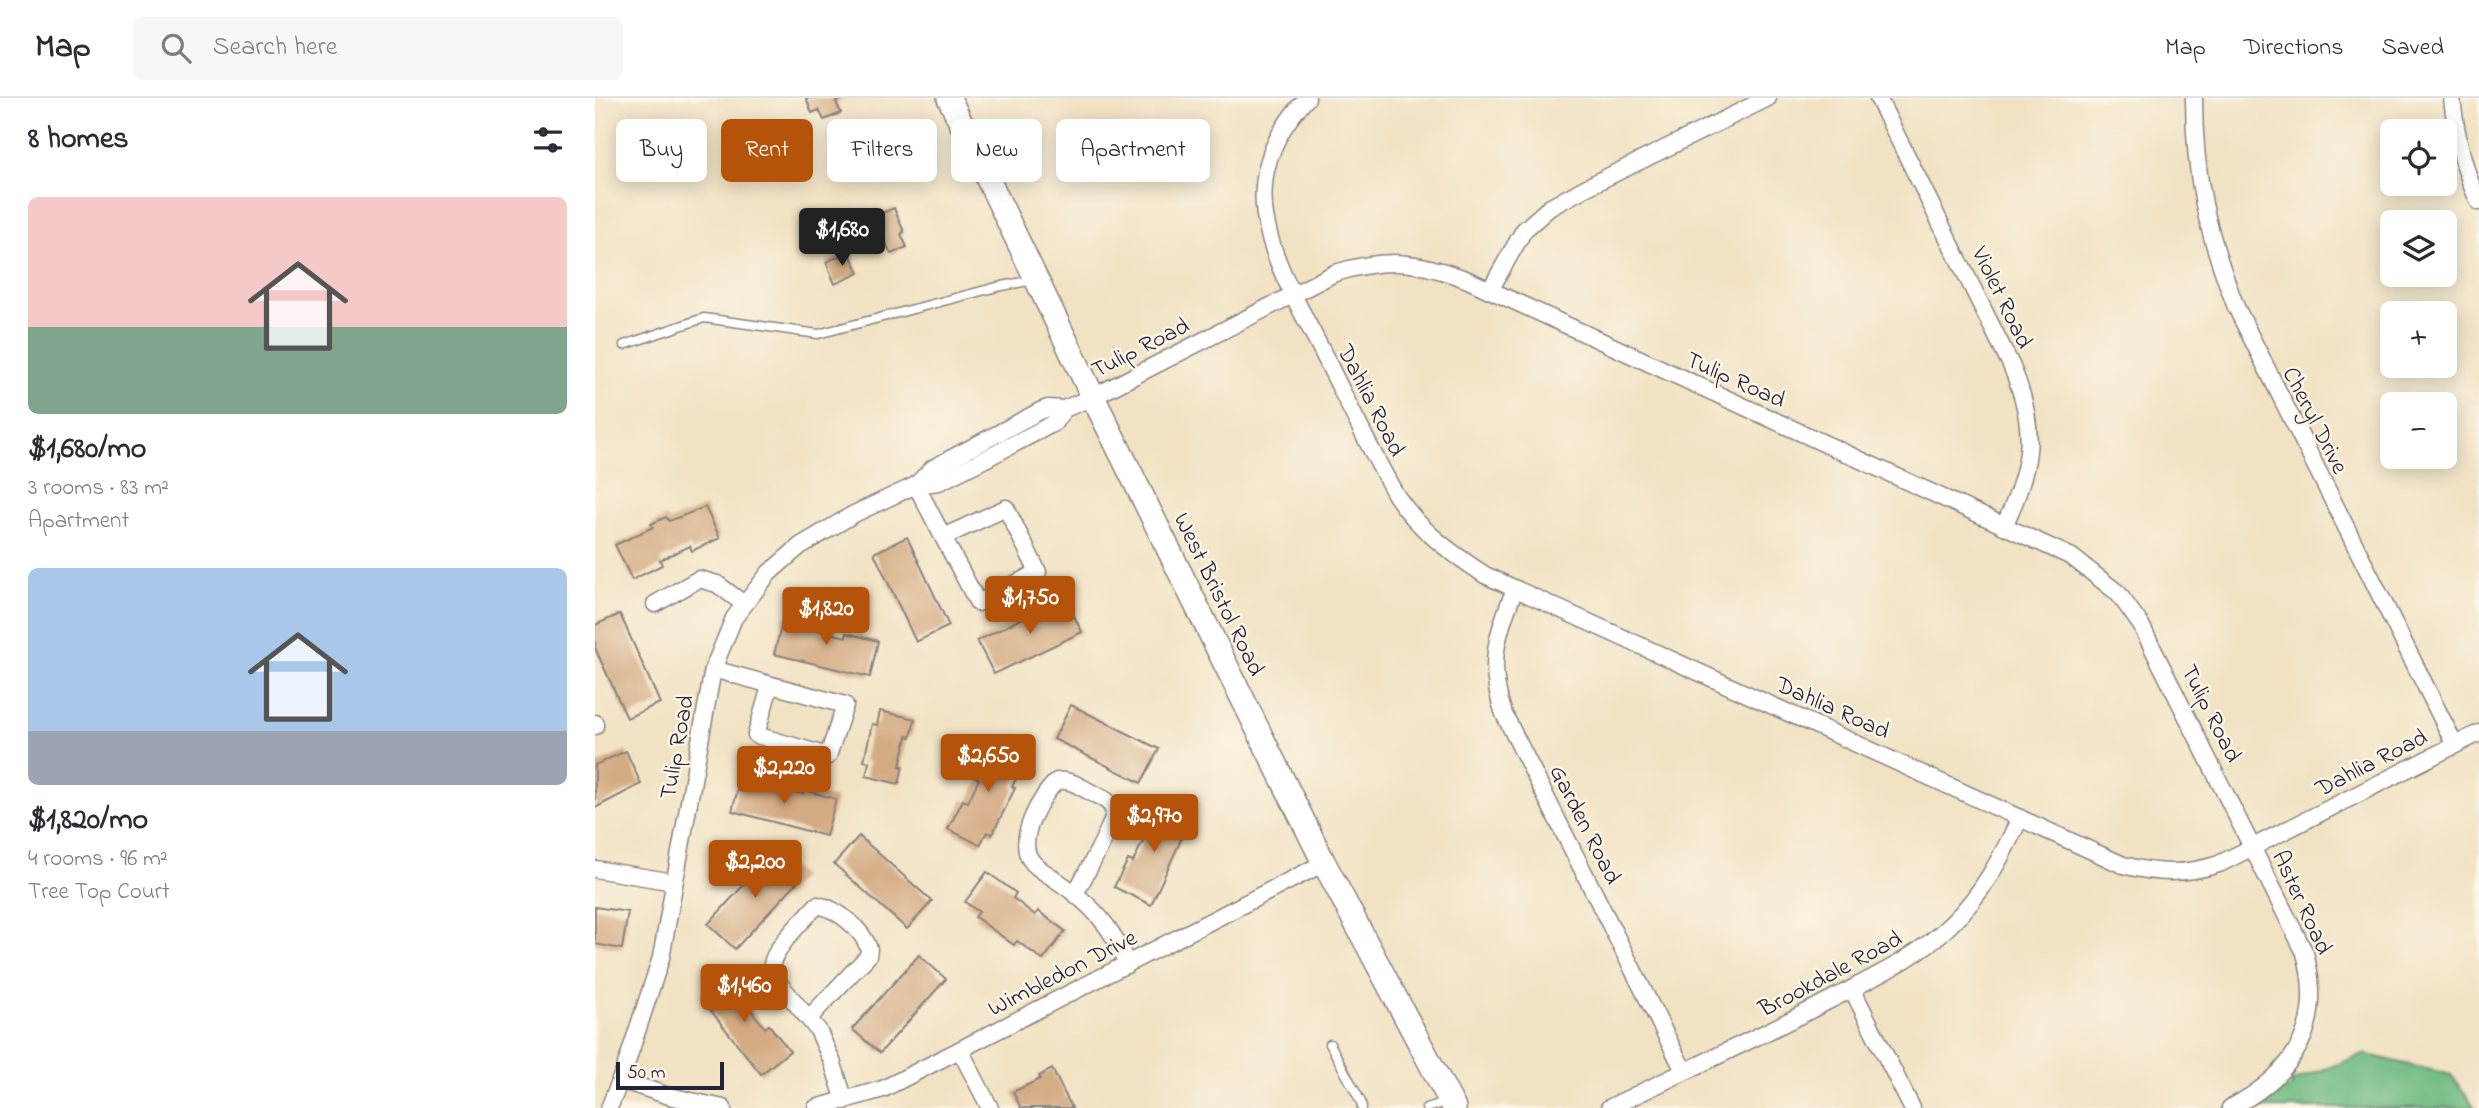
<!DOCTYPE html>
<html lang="en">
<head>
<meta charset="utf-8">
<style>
	:root { --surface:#fff; --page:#f7f7f7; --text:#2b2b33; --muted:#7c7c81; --line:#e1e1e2; --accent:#b45309 }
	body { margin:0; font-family:"Indie Flower",sans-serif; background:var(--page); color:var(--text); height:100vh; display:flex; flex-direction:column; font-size:26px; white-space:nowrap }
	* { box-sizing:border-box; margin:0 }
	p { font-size:23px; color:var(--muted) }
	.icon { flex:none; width:38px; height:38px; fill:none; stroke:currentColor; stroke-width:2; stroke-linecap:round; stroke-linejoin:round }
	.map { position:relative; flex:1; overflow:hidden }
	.side { display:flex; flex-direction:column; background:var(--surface); width:595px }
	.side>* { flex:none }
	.banner { position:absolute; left:21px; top:21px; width:665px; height:63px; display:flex; gap:14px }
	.fabs { position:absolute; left:1785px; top:21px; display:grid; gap:14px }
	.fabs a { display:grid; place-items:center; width:77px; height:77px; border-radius:10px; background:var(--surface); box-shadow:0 4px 18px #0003; font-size:35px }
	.scale { position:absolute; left:21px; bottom:18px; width:108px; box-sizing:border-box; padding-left:7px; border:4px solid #22223b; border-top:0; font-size:19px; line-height:24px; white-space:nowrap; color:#22223b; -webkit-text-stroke:5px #fcf5e5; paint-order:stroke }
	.price { position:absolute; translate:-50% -60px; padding:0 16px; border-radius:7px; background:var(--accent); color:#fff; font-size:23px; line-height:46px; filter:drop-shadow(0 2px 4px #0008) }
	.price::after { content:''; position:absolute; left:50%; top:42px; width:21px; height:16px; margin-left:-10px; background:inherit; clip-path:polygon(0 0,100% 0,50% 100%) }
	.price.selected { background:#222; color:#fff }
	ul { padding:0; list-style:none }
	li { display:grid; align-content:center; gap:14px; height:371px; padding:0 28px }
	li span { display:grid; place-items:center; height:217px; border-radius:10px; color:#555 }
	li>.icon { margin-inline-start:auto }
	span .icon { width:126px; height:126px; fill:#fffc; stroke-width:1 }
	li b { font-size:30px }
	h2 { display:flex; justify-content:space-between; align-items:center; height:84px; padding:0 28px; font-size:30px }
	.tag { padding:0 24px; border-radius:10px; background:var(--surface); box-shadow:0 4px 18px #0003; font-size:24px; line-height:63px }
	.tag.selected { background:var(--accent); color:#fff }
	header { display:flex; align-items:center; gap:42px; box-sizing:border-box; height:98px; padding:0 35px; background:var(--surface); border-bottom:2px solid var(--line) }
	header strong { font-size:33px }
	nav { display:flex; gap:38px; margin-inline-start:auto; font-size:24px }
	.search { width:490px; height:63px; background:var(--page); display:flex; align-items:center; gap:18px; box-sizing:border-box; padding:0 24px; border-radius:10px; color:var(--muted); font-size:26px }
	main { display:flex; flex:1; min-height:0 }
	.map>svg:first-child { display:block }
</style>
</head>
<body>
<header>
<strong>Map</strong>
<div class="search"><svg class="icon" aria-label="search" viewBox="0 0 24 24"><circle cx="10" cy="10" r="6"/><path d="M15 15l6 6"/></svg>Search here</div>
<nav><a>Map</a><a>Directions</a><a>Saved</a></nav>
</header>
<main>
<section class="side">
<h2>8 homes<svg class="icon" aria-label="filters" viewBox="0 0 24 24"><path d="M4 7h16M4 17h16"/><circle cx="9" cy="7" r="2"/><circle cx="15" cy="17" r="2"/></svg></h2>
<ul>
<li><span style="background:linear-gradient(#f6c9c9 60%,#7fa58c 0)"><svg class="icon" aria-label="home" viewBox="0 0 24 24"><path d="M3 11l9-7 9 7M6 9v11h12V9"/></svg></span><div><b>$1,680/mo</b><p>3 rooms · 83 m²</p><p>Apartment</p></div></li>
<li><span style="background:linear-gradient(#a9c7e8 75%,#9aa5b1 0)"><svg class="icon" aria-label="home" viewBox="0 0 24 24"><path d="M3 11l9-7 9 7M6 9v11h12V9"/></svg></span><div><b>$1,820/mo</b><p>4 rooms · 96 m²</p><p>Tree Top Court</p></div></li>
</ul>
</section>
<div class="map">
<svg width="1884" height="1010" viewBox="0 0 1884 1010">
	<rect width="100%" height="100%" fill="#fcf5e5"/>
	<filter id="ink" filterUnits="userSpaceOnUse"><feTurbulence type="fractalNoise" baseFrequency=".0143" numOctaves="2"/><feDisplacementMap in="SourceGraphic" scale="14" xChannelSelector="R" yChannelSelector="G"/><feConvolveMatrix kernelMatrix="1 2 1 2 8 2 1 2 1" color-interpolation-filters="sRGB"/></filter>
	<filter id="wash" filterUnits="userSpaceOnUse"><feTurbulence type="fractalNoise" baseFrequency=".00686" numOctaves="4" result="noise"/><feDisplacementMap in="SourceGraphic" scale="28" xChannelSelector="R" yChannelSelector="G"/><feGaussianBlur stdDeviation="1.57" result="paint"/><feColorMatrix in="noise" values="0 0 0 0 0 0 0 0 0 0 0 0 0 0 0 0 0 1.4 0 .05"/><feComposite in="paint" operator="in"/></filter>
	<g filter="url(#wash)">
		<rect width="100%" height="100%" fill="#f1e2c3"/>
		<path fill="#73bc84" stroke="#4a6f60" stroke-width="2" d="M1769,956L1856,977L1880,1010H1661L1697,988L1696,984Z"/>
		<g id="blocks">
			<g fill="#d3aa82">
				<path d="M211,0H252L241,4L246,15L229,22L224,12L217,15Z"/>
				<path d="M299,110L309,134L306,136L312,149L296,156L291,145L286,147L280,132L285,130L280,118Z"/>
				<path d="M254,154L264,175L240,186L231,164Z"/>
				<path d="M110,409L125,440L97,453L95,448L65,462L67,467L37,482L20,447L58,429L56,426L71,419L74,423Z"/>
				<path d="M312,439L354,528L321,544L279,455Z"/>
				<path d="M470,499L487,534L399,576L382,543Z"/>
				<path d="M25,516L65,605L32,620L0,550V527Z"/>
				<path d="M189,518L224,526L222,532L251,539V535L283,543L275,579L179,556Z"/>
				<path d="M476,607L564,651L546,685L459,641Z"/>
				<path d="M285,613L320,621L316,639L312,638L305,668H308L304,686L271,678L274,664L269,663L277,626L282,627Z"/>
				<path d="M397,642L429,658L421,673L424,674L417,689L420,690L397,737L392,734L385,747L353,731L368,702L373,704L384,681L379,678Z"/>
				<path d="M31,653L46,686L0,710V667Z"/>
				<path d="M165,676L177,679L175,688L208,696L209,692L241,701L231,738L137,713L146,679L163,683Z"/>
				<path d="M567,703L597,718L556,807L519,789L533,762L538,764Z"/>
				<path d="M264,738L337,803L312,831L239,766Z"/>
				<path d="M179,754L207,779L140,851L113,826Z"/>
				<path d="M392,774L421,795L418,800L440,817L443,813L470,833L448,862L422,843L419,847L380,819L384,814L370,804Z"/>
				<path d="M0,809L33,814L27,851L0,846Z"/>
				<path d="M324,857L351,881L285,955L257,931Z"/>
				<path d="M135,876L156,902L151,906L170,930L174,927L195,953L166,976L105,899Z"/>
				<path d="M457,971L477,1010H426L418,994L445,981L444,978Z"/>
			</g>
		</g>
	</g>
	<g filter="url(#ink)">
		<use href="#blocks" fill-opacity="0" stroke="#8a827f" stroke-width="2"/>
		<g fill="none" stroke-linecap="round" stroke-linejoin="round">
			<defs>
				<g id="lane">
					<path d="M29,247L109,220L223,236L402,189L438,182"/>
					<path d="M735,946L766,1004L767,1010"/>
					<path d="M831,1010L852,1004"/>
				</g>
				<g id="street">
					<path d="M712,0C627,90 685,169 730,259C753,305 775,352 801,397C824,432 855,454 890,477L1528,767C1562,776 1590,777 1624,766L1884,635"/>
					<path d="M1283,0L1416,267C1443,330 1438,367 1409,428"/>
					<path d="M1599,0C1599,81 1612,134 1641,209L1860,647"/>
					<path d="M1857,0C1861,36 1868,72 1884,104"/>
					<path d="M895,192L929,132L954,110L990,90L1173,0"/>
					<path d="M321,387L338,370L445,313L453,310L469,311L498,299L740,175C793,159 823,163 873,182L1477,459L1523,495L1546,527L1710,855C1730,928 1700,976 1635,1010"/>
					<path d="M321,387L348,439"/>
					<path d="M411,410L443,474L383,505L348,439Z"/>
					<path d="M920,491C901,537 892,568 909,616L1089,973"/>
					<path d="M60,506L104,481L122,486L149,506"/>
					<path d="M118,571L250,607L233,658L161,637L175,588"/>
					<path d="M0,625V628"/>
					<path d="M0,771L79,784"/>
					<path d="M480,796C487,782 522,723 518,711C515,702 505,699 497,695C485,689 476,681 462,683C446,697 422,740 435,761C441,771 455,777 464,784C496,806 519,830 532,867"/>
					<path d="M1257,891L1317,1010"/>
					<path d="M214,920L273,858L274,851C268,832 242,810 222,807C211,820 178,850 177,867C176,873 179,879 182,883L223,932L237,963L250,1003"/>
					<path d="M365,952L395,1010"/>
					<path d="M25,982L74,998L128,1010"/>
					<path d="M14,1010L29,973L66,860L118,571L139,520L174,475L205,448L259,416L321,387L344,384L390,361L459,325L469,311"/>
					<path d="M221,1010L288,991L729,765"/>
					<path d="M1014,1010C1088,974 1162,940 1235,902C1277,880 1322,860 1356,826C1388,796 1407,758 1425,720"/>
				</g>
				<path id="secondary" d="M354,0L498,299L729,765L859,1010"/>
			</defs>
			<use href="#lane" stroke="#8a827f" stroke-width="11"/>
			<use href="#street" stroke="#8a827f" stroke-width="19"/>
			<use href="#secondary" stroke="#8a827f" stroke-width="26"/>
			<use href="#lane" stroke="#fff" stroke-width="8"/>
			<use href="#street" stroke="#fff" stroke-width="16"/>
			<use href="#secondary" stroke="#fff" stroke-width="23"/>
		</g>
	</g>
	<g text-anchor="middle" stroke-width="5" stroke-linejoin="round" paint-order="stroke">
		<g font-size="24" fill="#22223b" stroke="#fcf5e5">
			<text transform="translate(1408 199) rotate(64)" y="8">Violet Road</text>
			<text transform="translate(545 249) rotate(-27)" y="8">Tulip Road</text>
			<text transform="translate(1141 281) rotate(24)" y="8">Tulip Road</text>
			<text transform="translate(777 302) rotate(63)" y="8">Dahlia Road</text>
			<text transform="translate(1721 322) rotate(63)" y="8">Cheryl Drive</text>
			<text transform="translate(625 496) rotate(64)" y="8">West Bristol Road</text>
			<text transform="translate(1238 609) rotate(24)" y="8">Dahlia Road</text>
			<text transform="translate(1617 615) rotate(63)" y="8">Tulip Road</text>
			<text transform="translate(81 649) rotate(-80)" y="8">Tulip Road</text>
			<text transform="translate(1776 664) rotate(-27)" y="8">Dahlia Road</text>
			<text transform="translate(991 726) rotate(63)" y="8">Garden Road</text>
			<text transform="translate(1708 804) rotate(65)" y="8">Aster Road</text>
			<text transform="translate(467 874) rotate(-27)" y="8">Wimbledon Drive</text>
			<text transform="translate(1235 875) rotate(-28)" y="8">Brookdale Road</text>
		</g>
	</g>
</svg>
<div class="fabs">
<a><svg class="icon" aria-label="locate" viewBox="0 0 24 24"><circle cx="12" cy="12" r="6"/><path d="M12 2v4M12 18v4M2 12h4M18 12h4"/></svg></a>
<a><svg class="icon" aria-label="layers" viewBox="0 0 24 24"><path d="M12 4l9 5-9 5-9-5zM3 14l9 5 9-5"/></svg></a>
<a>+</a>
<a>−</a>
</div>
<div class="scale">50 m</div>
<b class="price selected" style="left:247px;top:170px">$1,680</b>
<b class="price" style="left:435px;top:538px">$1,750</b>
<b class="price" style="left:231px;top:549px">$1,820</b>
<b class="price" style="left:393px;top:696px">$2,650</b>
<b class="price" style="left:189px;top:708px">$2,220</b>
<b class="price" style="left:559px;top:756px">$2,970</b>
<b class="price" style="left:160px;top:802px">$2,200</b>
<b class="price" style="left:149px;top:926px">$1,460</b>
<div class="banner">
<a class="tag">Buy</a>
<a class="tag selected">Rent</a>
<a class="tag">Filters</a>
<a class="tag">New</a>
<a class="tag">Apartment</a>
</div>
</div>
</main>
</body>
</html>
